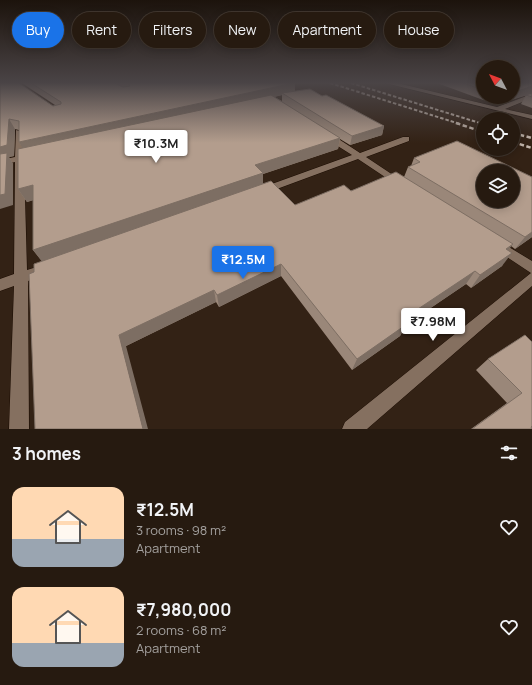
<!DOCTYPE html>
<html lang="en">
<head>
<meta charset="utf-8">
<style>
	:root { --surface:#261a10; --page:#32271e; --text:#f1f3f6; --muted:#a4a19f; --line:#423830; --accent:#1a73e8 }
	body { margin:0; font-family:Manrope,sans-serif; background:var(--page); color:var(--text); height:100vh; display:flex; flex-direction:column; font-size:15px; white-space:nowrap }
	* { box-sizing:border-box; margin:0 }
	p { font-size:13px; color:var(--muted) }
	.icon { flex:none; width:22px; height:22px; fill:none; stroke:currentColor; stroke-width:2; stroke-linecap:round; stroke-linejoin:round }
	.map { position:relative; height:429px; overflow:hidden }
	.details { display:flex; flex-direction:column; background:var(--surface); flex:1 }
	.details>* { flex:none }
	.top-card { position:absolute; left:12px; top:12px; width:508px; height:36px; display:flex; gap:8px }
	.needle { width:26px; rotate:311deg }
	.controls { position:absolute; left:476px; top:60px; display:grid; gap:8px }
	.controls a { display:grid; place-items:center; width:44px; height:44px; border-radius:50%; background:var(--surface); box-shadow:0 2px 10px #0003,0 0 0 1px var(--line); font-size:20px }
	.price { position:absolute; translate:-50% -34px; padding:0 9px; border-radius:4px; background:#fff; color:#222; font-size:13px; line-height:26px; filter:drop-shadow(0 1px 2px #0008) }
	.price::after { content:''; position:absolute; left:50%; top:24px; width:12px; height:9px; margin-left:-6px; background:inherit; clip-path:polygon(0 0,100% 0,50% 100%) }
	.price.current { background:var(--accent); color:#fff }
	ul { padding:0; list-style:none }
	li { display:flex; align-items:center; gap:12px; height:100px; padding:0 12px }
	li span { display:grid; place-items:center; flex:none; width:112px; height:80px; border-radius:12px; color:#555 }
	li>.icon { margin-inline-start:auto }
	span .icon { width:48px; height:48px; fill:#fffc; stroke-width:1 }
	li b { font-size:17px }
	h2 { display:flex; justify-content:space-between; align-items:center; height:48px; padding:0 12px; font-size:17px }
	.pill { padding:0 14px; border-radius:18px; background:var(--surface); box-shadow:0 2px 10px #0003,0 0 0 1px var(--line); font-size:14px; line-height:36px }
	.pill.current { background:var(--accent); color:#fff }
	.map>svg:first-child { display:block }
</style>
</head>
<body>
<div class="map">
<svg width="532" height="429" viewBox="0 0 532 429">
	<rect width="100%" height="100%" fill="#332215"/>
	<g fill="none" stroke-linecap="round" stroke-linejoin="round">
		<defs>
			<g id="minor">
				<path d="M385,83H397L497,107L532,94V98L505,109L532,115V119Z"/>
				<path d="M16,130L23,132L24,155L33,153L37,156L24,161L27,270L43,265L48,266L50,270L48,274L28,281L29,429H9L14,286L0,291V279L14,274L15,162L0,166V160L15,157Z"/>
				<path d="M325,134H331L360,153L403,137H409V141L366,157L405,183L400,186L397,185L358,159L266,193H258L257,191L258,189L352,155L325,138Z"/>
				<path d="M499,241L532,261V286L367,429H342L345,422L531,273L495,249L493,246L495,243Z"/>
			</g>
		</defs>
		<use href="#minor" stroke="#1a0b01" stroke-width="1"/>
		<use href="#minor" fill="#857060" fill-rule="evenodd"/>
		<g stroke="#c2b5ab" stroke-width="2" stroke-dasharray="3.5 2" stroke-linecap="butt">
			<path d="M330,83L460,124"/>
			<path d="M351,83L483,124"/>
		</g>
		<g stroke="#c2b5ab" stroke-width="2.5" stroke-dasharray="4.5 2.5" stroke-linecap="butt">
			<path d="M456,123L483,132"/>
			<path d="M481,123L483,124"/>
			<path d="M513,133L532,138"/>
			<path d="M513,142L532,148"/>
		</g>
	</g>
	<g fill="#9a8779" fill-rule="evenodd">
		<path d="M0,83L53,106L55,105L22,83H295V91L322,96L384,126L382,135L350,145L340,139L338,149L263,174V184L295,205L404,177L408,167L411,166L414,158L532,177V237L515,249L511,246L508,251L502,266L471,288L466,284L407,324L400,336L352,370L281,276L219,307L216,302L126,346L34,272L42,261L33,250V200L27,202L18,189L23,148L19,142V130L15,129L14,156L9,157L13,164V205ZM282,95V101L274,97Z"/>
		<path d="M437,83H483V97H513V83H532V108L521,104L526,95H527L511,100L505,98L493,102L492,99L486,101Z"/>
		<path d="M525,335L532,429H471L507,403L476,370L488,359Z"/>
	</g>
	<g fill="#7d6e63">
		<path d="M295,83V92L282,93V95L25,153L19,142Z"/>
		<path d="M532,86V93L511,100L513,97L515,92Z"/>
		<path d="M488,97H493L492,99L486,101Z"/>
		<path d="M496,97H506L505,98L493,102Z"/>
		<path d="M9,119L15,129L14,156L9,157L13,164V205L0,209V147Z"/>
		<path d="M384,126L382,135L350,145L352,136Z"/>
		<path d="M340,138L338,149L263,174V185L43,263L33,250L255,165Z"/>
		<path d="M33,185L41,198L27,202L18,189Z"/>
		<path d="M532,232V237L515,249L525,237Z"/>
		<path d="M513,244L503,257L506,249Z"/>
		<path d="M512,253L502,266L471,288L480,275Z"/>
		<path d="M281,264V276L219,307L217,295Z"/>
		<path d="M475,271L466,284L407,324L400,336L352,370L357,359L403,319Z"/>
		<path d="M214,290L216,302L126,346L148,429H143L119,335Z"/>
	</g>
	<g fill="#b39d8d" stroke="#7d6e63" fill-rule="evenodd">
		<path d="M0,83H19L53,106L61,104V102L31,83H115L123,87L130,86L129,84L128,83H294L19,142V121L9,119L7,145L0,147Z"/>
		<path d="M463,83H483V90Z"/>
		<path d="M513,83H532V86L515,92L513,91Z"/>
		<path d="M310,89L322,96L326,95L384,126L352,136L282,93Z"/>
		<path d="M532,93V97L526,95Z"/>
		<path d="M271,95L340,138L255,165L263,173L33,250V185L18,189V149Z"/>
		<path d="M457,141L532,177V232L525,237L408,167L420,162L414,158ZM483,171H513V201H483Z"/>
		<path d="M7,153L5,194L0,195V154Z"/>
		<path d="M396,172L513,244L506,249L512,253L480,275L475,271L403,319L407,324L357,359L281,264L217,295L214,290L119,335L143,429H35L29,274L34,272V264L271,181L295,205L344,185L351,191Z"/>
		<path d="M525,335L532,342V426L531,427L532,429H472L522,393L488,359Z"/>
	</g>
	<linearGradient id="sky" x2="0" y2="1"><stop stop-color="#1c130c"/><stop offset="0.58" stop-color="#4a4446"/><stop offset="1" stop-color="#4a4446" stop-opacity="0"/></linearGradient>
	<rect width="532" height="143" fill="url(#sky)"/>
</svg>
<div class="controls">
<a><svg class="needle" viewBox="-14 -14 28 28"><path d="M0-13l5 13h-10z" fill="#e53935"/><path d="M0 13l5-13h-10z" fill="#a4a19f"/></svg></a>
<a><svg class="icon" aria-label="locate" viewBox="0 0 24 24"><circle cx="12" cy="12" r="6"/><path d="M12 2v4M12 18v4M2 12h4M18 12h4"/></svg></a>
<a><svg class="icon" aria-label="layers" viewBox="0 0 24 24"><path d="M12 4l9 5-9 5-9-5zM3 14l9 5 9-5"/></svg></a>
</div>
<b class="price" style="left:156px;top:164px">₹10.3M</b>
<b class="price current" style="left:243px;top:280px">₹12.5M</b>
<b class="price" style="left:433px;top:342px">₹7.98M</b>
<div class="top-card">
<a class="pill current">Buy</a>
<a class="pill">Rent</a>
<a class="pill">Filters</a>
<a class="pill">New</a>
<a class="pill">Apartment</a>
<a class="pill">House</a>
</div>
</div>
<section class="details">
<h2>3 homes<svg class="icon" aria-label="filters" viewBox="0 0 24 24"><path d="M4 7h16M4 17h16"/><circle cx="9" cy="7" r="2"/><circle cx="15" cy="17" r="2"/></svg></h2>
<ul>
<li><span style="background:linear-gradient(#ffd9b3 65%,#9aa5b1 0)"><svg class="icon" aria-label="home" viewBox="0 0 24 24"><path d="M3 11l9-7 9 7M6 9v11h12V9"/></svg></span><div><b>₹12.5M</b><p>3 rooms · 98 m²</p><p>Apartment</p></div><svg class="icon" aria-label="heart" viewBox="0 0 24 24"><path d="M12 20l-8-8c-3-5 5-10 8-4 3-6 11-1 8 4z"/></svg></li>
<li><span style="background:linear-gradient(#ffd9b3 70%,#9aa5b1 0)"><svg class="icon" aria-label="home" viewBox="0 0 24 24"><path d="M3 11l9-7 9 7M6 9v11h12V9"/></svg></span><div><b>₹7,980,000</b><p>2 rooms · 68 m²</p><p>Apartment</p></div><svg class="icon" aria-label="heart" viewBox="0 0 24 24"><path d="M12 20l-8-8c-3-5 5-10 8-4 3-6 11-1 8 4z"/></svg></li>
</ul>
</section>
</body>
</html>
